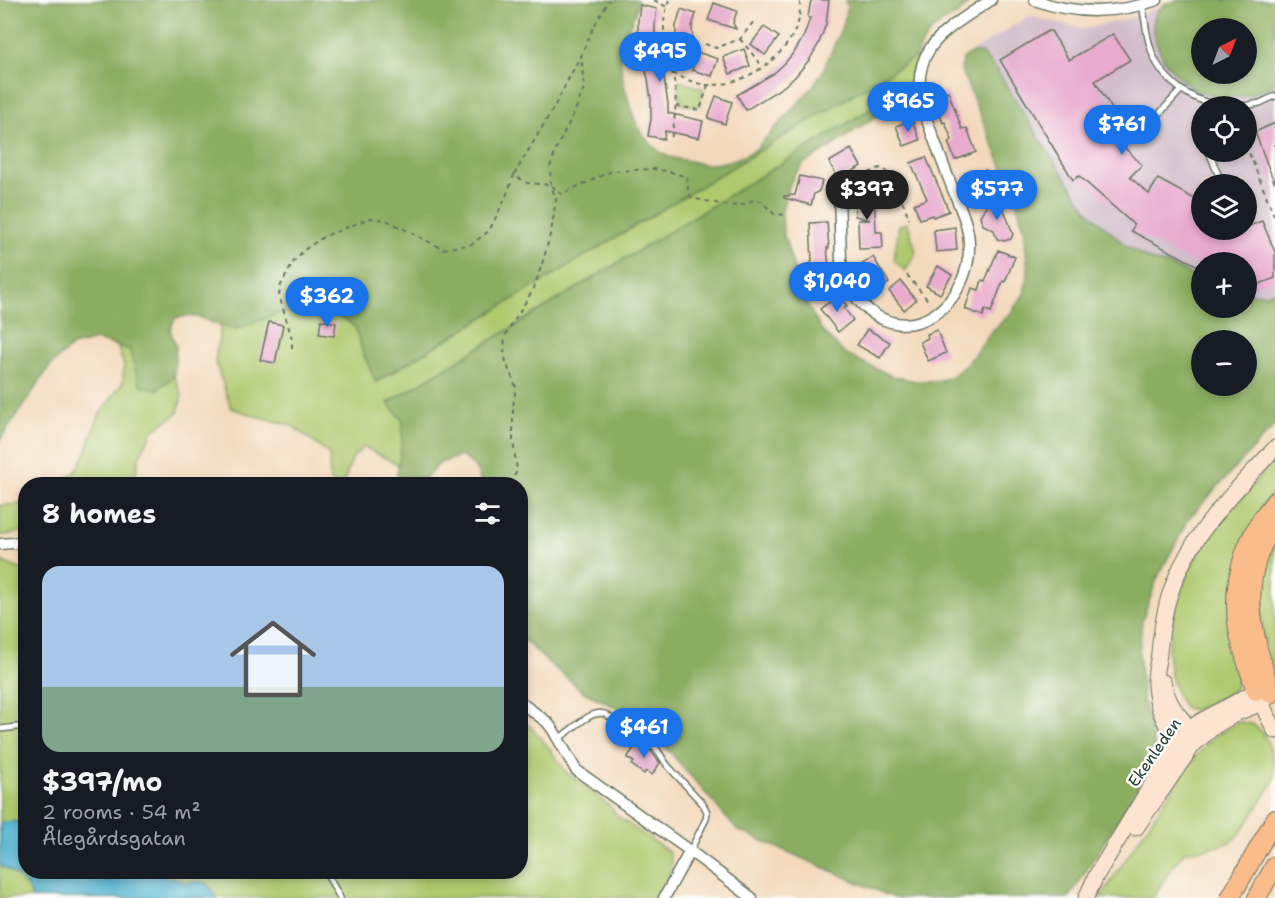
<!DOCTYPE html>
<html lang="en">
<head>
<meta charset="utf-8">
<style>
	:root { --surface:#171b24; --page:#242831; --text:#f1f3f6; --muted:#9ea1a6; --accent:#1a73e8 }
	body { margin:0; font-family:"Shantell Sans",sans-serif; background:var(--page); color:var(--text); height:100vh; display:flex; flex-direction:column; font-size:22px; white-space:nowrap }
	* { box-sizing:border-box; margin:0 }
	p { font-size:20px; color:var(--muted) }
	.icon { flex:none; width:33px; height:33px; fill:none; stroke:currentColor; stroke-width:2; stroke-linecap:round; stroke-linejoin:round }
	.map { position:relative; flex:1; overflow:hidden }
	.panel { position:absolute; left:18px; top:477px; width:510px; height:402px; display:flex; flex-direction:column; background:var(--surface); border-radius:24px; box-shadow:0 3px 9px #0003 }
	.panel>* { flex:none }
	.needle { width:39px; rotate:42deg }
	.tools { position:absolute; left:1191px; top:18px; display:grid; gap:12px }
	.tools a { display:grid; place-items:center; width:66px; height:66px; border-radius:50%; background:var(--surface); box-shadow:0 3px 9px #0003; font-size:30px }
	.price { position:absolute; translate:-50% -51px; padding:0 14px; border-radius:21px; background:var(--accent); color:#fff; font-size:20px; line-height:39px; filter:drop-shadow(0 2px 3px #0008) }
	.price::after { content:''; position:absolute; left:50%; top:36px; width:18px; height:14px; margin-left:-9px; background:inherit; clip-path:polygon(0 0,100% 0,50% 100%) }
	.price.selected { background:#222; color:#fff }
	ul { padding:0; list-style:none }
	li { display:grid; align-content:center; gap:12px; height:318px; padding:0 24px }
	li span { display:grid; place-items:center; height:186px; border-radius:18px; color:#555 }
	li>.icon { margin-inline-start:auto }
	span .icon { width:108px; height:108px; fill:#fffc; stroke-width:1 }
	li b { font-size:26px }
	h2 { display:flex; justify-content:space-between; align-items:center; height:72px; padding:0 24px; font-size:26px }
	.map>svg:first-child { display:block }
</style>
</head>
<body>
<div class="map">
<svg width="1275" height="898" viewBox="0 0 1275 898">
	<rect width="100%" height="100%" fill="#fdfcf7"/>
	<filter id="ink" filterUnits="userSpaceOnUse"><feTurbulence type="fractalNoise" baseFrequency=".0167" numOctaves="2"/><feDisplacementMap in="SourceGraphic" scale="12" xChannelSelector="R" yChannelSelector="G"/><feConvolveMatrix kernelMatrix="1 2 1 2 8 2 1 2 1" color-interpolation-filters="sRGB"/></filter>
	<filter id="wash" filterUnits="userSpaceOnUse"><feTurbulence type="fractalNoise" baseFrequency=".008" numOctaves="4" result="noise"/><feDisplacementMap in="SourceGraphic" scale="24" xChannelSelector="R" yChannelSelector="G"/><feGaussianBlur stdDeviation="1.35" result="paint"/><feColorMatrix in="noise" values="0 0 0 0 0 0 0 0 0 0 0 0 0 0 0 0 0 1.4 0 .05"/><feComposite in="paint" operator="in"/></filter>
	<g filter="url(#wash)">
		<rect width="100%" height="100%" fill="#f3d9bb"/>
		<path fill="#d1bdcb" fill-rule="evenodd" d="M1164,5L1157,13L1187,84L1201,92L1218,96L1253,94L1275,84V291L1265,294L1247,293L1246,262H1202L1201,279L1171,266L1148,259L1124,244L1088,211L981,53H970L1029,16L1084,29L1132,18ZM1202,106H1246V152H1202ZM1202,184H1246V230H1202Z"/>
		<g fill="#afc96e" stroke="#678351" stroke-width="1.5">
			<path d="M917,56L910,85L388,403L403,421L402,442L399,465L364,447L353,457L343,484H339L330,481L329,454L291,425L255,416L231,408L215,361L221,326L237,329L277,314L310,310L327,311L346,320L355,327L363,353L376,382Z"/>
			<path d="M680,81L704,89L699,107L681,104L678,83Z"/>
			<path d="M908,223L916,252L905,271L894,260L899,225Z"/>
			<path d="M117,345L129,349L157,390L174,376L182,395L178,413L154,429L139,457L134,484H56L75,473L86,452L99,415L123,382L124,366Z"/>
			<path d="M1275,459V491L1265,501L1240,668L1235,688L1227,696L1195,710L1185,708L1178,698L1171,676L1168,650L1175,608L1191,566L1207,539Z"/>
			<path d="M25,504V531L6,535H0V505Z"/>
			<path d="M1275,537V672C1258,634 1252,574 1275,537Z"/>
			<path d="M0,561L25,571L26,872H520L521,722L531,727L549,748L566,772L611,807L617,816L669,852C675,872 667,881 657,898H0Z"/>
			<path d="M1237,722C1243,722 1250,722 1255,726C1269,734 1275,763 1275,779C1273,784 1241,833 1237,837C1222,849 1203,848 1184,852L1170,870L1153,898H1100L1187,767L1211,739Z"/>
		</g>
		<g fill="#8bad61" stroke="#55754a" stroke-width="1.5" fill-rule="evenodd">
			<path d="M0,0H638C637,19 622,33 621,52C619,68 624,86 629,102C633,117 638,131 649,142C661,155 668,158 685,160C691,161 696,163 703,164C720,165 740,159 755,150L810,90L822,73L844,22L847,6L845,0H970C962,16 945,19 932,31C925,37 920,47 917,56L376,382L363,353L355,327L346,320L327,311L310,310L277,314L237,329L221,326L198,317L187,316L175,318L170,330L176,346L174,376L157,390L140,385L129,349L96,340L72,346L50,366L0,440Z"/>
			<path d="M1176,0H1275V84C1254,98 1222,102 1199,91C1188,86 1178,77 1170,68C1158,52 1143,21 1163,5C1167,3 1173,2 1176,0ZM1202,28H1246V74H1202Z"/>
			<path d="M970,53H981L996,69L1047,150L1088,211L1124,244L1148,259L1171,266L1201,279L1202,308H1246L1247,293L1265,294L1275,291V425L1189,518L1157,579L1142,621L1139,654L1143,699L1156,752L1130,801L1069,898H894L737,830L663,744L645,721L584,692L546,661L521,637L520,484H481C478,470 474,464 461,456L440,463L422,481L411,484L397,475L402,442L403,421L388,403L910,85L905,95L897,102L822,153L804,163L794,175L786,193L782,211L783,232L796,275L808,307L823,332L845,354L892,376L916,381H937L951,377L968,363L990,333L1011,313L1024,294L1028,271L1024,228L1014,194L961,70L963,59ZM1202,340H1246V386H1202Z"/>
		</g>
		<path fill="#51b3d0" stroke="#387882" stroke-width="1.5" d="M11,821L25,823L26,872H76L84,878L95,881L112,879L136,872H153L187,883L200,881L205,883L212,889L216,898H32C26,879 16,875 0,865V823Z"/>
		<g id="blocks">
			<g fill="#e8abce">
				<path d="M811,0H829L826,24L819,43L810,59L794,78L783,87L746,110L737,95L773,74L784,64L795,51L804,36L810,18L808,17Z"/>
				<path d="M714,3L737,11L733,23L736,29L708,20Z"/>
				<path d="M640,5L657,9L655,23V42L663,72L668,104V113L703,121L699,138L665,131L664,139L648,136L651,119V100L648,79L638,45V20Z"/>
				<path d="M681,9L696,14L692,26L693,46H676V26Z"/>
				<path d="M764,27L779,37L765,55L751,44Z"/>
				<path d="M1048,31H1051L1069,60L1113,34L1130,60L1095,81L1114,112L1106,118L1125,148L1142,165L1130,177L1149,194L1158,179L1202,203V230H1246V227L1262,221L1275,252V278L1257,285L1246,283V262H1202V268L1131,231L1134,225L1079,176L1073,180L1000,60Z"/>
				<path d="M744,49L750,66L730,74L723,57Z"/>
				<path d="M697,52L718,59L712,76L692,70Z"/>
				<path d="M948,91L962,129L967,128L976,152L955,160L948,142L952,140L945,122L943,123L933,96Z"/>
				<path d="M716,96L732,102L725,124L708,118Z"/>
				<path d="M912,120L920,140L904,146L896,126Z"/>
				<path d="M1275,123V181L1274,182L1255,132Z"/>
				<path d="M851,149L861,166L842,178H838L829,162Z"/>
				<path d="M926,157L949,211L933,217L932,215L920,219L914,204L927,199L911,163Z"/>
				<path d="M986,170L992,190L974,197L967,177Z"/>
				<path d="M800,176L822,181L819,191L814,194L811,205L784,198V196L795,195Z"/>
				<path d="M874,192L876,232H882L883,248L859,249L858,220H870L855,216L854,193Z"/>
				<path d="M989,201L1003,207L1013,234L1011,239L1004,241L997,239L994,230L983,225L980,216Z"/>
				<path d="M827,222L829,248H827L831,285L813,287L811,262L812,261L810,223Z"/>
				<path d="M955,227L957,250L936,252L934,230Z"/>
				<path d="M998,250L1015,257L1005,282L1003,281L991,312L985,310L983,316L965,309L972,288L979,290L982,280L985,281Z"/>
				<path d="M873,257L889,283L871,294L855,269Z"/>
				<path d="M938,266L952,275L940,294L926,286Z"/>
				<path d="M901,281L916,300L904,310L889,291Z"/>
				<path d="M839,295L847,306L844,308L853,320L838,332L820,309Z"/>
				<path d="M321,320L336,323L334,336L319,334Z"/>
				<path d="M269,322L283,325L275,363L260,360Z"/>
				<path d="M867,329L890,342L880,358L857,345Z"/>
				<path d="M937,330L946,353L928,361L920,342L928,338L927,334Z"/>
				<path d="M639,741L649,748L660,763L652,775L646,771L644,774L632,765L634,762L627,758Z"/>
			</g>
		</g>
	</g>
	<g filter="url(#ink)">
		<use href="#blocks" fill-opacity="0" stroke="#697463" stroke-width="1.5"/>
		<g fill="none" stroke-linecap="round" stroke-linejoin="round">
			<defs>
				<g id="lane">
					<path d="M1142,5C1145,18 1146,33 1150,46C1159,80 1192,103 1226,106"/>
					<path d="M1244,106L1260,103L1275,96"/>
					<path d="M1149,125L1181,90"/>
					<path d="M1202,132V135"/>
					<path d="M1209,152L1222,184"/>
					<path d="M0,729L26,726"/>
					<path d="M559,738C572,731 590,709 605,714L652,744L658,751L667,765L703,804L707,812L706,819L690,851"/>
					<path d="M326,872L340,898"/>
				</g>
				<g id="street">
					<path d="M1035,0C1074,15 1118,14 1157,0"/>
					<path d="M839,193L841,261C844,277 849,290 860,302C908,354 971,304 969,244C969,225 959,205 952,187C942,162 933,136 923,110C907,48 946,30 991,0"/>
					<path d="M0,544L26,542"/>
					<path d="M520,702L547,722L553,730L576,770L690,851L752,898"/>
					<path d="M664,898L690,851"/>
				</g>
				<g id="secondary">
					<path d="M1163,682C1166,692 1168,701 1175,710C1181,719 1189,725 1191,736"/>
					<path d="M1257,694L1275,731"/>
					<path d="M1193,745L1179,743C1165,726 1156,707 1155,685C1154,675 1158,663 1159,653C1161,632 1164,611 1171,591C1190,534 1236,490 1275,448"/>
					<path d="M1136,828L1193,745L1215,726L1237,713L1262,703L1271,694"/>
					<path d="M1086,898L1096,876L1149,789L1179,743L1190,728L1201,721L1256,691L1265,693"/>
				</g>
				<g id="highway">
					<path d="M1256,691C1249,669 1240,646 1237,623C1232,577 1246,536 1275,501"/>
					<path d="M1271,694C1253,633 1236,580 1275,523"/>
					<path d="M1230,898L1275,819"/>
					<path d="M1257,898L1275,865"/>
				</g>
			</defs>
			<use href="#lane" stroke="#697463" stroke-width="8"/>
			<use href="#street" stroke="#697463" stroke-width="13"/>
			<use href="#secondary" stroke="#697463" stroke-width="17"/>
			<use href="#highway" stroke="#697463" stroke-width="20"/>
			<g stroke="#697463" stroke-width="2" stroke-dasharray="4.5 4.5" stroke-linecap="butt">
				<path d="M654,0L667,7"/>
				<path d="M670,0C655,31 672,57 675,88C677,106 674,123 671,141"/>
				<path d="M740,39L763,67"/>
				<path d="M705,44L716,48L740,39L755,20"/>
				<path d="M672,73C683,78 695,84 707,85C744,87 790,56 799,19C800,13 800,6 800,0"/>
				<path d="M676,106L700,110L708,85"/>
				<path d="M1246,145L1275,218"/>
				<path d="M514,175L554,107L581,55"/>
				<path d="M846,188C852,184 876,167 882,168C884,169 885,170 886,171L905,207L909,219"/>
				<path d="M907,275L930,303"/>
				<path d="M292,348V339L279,295L281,285L294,261L304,250L323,237L370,218L386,220L443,249L472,244L489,231L505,199L514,175L527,183L551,185L561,194L612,171L654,169L671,172L687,177L688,192L692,198L729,206L742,205L754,200L761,201L774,214L786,215"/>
				<path d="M510,484L517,471L513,440V407L516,387L507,365L504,354L505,336L534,288L544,258L552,227L556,199L551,185L550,167L557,147L575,111L584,88L581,55L594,26L609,0"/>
			</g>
			<use href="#lane" stroke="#fff" stroke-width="5"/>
			<use href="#street" stroke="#fff" stroke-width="10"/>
			<use href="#secondary" stroke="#fde4d1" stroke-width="15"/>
			<use href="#highway" stroke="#fabc8b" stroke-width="18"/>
		</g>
	</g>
	<g text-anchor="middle" stroke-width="5" stroke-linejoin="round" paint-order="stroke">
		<g font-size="16" fill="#1f3d34" stroke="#fdfcf7">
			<text transform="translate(1154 752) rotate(-55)" y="6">Ekenleden</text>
		</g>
	</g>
</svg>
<div class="tools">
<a><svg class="needle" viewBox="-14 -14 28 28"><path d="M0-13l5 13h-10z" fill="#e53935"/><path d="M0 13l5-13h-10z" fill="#9ea1a6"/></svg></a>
<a><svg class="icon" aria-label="locate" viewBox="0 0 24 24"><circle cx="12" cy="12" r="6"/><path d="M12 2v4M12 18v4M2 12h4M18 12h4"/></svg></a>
<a><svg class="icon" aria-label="layers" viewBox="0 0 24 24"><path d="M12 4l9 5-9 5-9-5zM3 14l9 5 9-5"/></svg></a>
<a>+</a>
<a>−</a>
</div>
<b class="price" style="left:660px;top:83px">$495</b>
<b class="price" style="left:908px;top:133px">$965</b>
<b class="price" style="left:1122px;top:156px">$761</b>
<b class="price selected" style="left:867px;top:221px">$397</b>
<b class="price" style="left:997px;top:221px">$577</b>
<b class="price" style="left:837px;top:313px">$1,040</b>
<b class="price" style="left:327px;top:328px">$362</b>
<b class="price" style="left:644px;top:759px">$461</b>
<section class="panel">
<h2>8 homes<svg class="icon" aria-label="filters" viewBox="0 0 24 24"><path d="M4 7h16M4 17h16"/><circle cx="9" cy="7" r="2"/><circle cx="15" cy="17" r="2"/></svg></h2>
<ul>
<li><span style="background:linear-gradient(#a9c7e8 65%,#7fa58c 0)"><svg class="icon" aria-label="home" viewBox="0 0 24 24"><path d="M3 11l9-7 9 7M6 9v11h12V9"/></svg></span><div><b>$397/mo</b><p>2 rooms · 54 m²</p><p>Ålegårdsgatan</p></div></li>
</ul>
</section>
</div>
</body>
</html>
